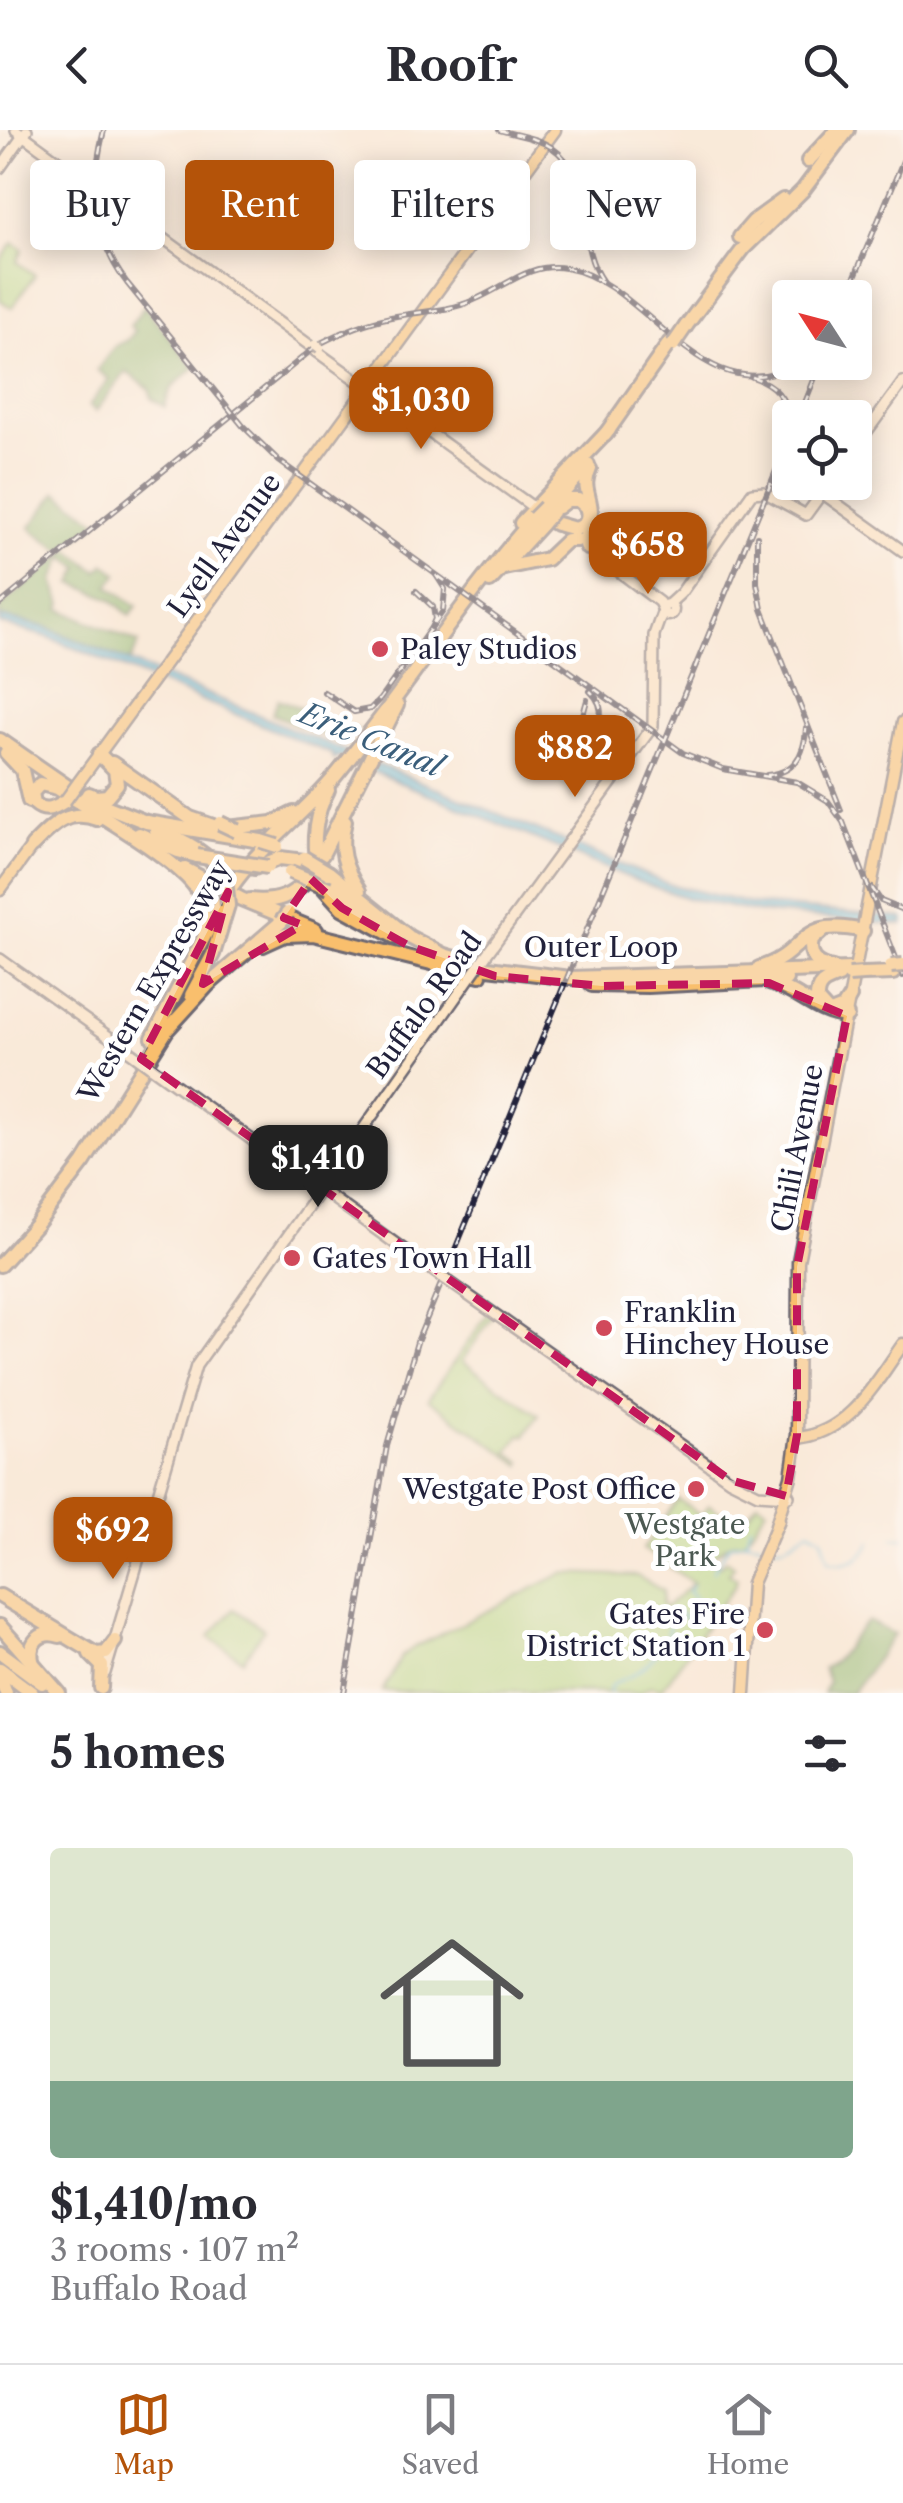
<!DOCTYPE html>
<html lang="en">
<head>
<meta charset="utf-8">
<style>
	:root { --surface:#fff; --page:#f7f7f7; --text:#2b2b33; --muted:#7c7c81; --line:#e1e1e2; --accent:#b45309 }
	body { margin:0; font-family:"Libre Caslon Text",serif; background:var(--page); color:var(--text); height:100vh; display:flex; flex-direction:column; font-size:38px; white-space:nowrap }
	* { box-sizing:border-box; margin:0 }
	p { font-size:32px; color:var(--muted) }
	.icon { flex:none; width:55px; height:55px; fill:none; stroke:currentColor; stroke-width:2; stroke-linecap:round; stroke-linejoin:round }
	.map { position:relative; height:1563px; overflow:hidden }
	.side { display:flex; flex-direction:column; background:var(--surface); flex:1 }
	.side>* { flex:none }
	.hud { position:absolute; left:30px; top:30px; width:845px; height:90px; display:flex; gap:20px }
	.needle { width:65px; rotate:306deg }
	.controls { position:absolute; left:772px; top:150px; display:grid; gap:20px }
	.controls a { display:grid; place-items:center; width:100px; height:100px; border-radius:10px; background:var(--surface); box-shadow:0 5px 25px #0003; font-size:50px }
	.price { position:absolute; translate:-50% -85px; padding:0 22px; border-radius:20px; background:var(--accent); color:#fff; font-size:32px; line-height:65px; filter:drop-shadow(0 2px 5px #0008) }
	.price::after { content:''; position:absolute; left:50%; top:60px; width:30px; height:22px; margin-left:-15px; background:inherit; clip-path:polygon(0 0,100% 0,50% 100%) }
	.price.current { background:#222; color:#fff }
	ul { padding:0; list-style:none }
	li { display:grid; align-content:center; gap:20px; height:530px; padding:0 50px }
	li+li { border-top:2px solid var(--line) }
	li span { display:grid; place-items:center; height:310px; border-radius:10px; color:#555 }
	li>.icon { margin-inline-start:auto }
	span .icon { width:180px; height:180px; fill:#fffc; stroke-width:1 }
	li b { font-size:42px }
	h2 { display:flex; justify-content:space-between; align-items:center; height:120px; padding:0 50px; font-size:42px }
	.chip { padding:0 35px; border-radius:10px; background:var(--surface); box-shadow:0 5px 25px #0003; font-size:35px; line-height:90px }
	.chip.current { background:var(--accent); color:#fff }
	header { display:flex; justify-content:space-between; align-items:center; height:130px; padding:0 50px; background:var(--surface); font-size:45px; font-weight:800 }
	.tab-bar { display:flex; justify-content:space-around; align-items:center; height:140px; border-top:2px solid var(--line); background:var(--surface); font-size:28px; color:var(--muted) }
	.tab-bar a { display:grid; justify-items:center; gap:5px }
	.tab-bar .current { color:var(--accent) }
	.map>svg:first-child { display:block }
</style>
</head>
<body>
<header><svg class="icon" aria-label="back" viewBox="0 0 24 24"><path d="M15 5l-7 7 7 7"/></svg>Roofr<svg class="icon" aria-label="search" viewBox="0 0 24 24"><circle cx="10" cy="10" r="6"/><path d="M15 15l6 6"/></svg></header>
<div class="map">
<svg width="903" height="1563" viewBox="0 0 903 1563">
	<rect width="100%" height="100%" fill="#fff"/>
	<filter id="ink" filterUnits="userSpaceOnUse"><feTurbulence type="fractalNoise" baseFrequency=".01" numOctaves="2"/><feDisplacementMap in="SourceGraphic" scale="20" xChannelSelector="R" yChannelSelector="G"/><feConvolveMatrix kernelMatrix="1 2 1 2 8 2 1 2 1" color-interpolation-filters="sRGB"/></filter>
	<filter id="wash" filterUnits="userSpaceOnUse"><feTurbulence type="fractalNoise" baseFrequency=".0048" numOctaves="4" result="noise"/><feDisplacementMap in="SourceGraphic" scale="40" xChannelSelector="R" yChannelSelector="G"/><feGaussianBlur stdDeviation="2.25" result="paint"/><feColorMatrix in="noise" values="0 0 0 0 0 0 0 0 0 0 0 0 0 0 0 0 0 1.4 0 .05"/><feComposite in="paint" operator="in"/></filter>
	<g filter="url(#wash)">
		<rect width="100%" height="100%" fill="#f9ead9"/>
		<g fill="#adda86" stroke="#687e60" stroke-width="2.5">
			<path d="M13,113L23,119L17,132L35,145L12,178L0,170V131Z"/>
			<path d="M489,1182L493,1186L462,1231L539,1285L525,1306L521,1304L508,1322L522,1332L521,1335L428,1269Z"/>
			<path d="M678,1369L701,1385L709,1375L739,1396L758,1372L767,1378L744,1411L729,1414L710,1428L719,1436L726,1430L734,1436L729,1443L737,1449L735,1455L662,1559L651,1556L639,1563L382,1561L402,1526L413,1518L564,1443L637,1446L663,1461L662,1475L666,1477L693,1453L643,1419Z"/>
			<path d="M234,1479L264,1499L243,1530L209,1507Z"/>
		</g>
		<g fill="#8aba73" stroke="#566e57" stroke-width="2.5">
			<path d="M144,176L194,238C178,253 170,253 165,277L152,269L149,258L126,242L96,281L89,276L109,249L97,240L115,216L128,210L135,201L130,196Z"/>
			<path d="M57,362L98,392L62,421L30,398Z"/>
			<path d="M69,420L98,441L105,434L118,444L109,456L137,476L130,486L111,469L73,453L80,438L64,427L54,450L62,474L60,479L139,513L130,533L45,497L0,487V477Z"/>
			<path d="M278,569L359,601L342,613L272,584Z"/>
			<path d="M868,1491L894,1504L852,1563H823L828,1552L823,1538C842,1531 851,1504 868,1491Z"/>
		</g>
		<path fill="#5eb9dc" stroke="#406e8c" stroke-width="2.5" d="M0,487L45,497L668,754L751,774L903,788V795L755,782L687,768L642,753L338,627L334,630L332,624L48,507L0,494Z"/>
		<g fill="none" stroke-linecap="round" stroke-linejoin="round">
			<g stroke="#5eb9dc" stroke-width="2.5">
				<path d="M893,1408H903"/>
				<path d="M746,1411L750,1395"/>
				<path d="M773,1416H784L809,1400L822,1407L829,1430C846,1438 864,1428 871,1412"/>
				<path d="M713,1441L729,1415L747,1411L763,1414"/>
				<path d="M610,1563V1557C617,1550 623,1550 632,1545C651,1534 674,1508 668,1487L678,1482L688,1491L693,1489L699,1473L688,1461L692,1456"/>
			</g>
		</g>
	</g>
	<g filter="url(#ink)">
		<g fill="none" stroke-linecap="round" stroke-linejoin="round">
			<defs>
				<g id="secondary">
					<path d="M16,0L312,217"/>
					<path d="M0,38L27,0"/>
					<path d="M316,221L537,380"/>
					<path d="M855,318L903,252"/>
					<path d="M822,363L903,421"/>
					<path d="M585,416L659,472L663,480"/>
					<path d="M669,474L681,463L752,363L764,362L806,385L830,352"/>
					<circle cx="668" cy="480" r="5.5"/>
					<path d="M0,829L136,926"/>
					<path d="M481,832L653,596L654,505L663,480"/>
					<path d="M151,937L439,1145"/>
					<path d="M448,1151L730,1350L758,1364L789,1366"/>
					<path d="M105,1543L196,1236L471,846"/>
				</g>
				<g id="primary">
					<path d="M78,653L555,0"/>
					<path d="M0,760L35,712"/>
					<path d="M797,1308C849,1304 876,1252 903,1214"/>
					<path d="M776,1395L791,1347L797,1305L798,1131L903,592"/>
					<path d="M745,1563L752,1453L779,1390"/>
				</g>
				<g id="motorway">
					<path d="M808,31L837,0"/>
					<path d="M740,107L754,91L783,70"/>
					<path d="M686,196L744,118L803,60L848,0"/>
					<path d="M605,305L670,212"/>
					<path d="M549,379L588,335"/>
					<path d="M521,393L609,300"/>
					<path d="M554,393L575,399C586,396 590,387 586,377L578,370H567L558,377"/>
					<path d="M587,418C583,404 590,396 591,383C591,365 581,357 590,339"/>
					<path d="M504,438L547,429L567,410H577"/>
					<path d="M490,451L542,394"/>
					<path d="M0,610L68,657"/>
					<path d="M6,623L22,640L29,671"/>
					<path d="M112,633L190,688L213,696"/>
					<path d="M89,664L96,667L107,666L117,654L115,640L99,624"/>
					<path d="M85,668L146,692L261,711"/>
					<path d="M65,671C54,678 45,683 34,673L32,663L40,654L57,658C90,679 181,731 198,761C204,773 204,787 203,800"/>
					<path d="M345,691C338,719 344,737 359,761"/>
					<path d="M227,698L273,693L294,683"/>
					<path d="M156,700C184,710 210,722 225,750"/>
					<path d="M139,704L178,721L197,726"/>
					<path d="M32,716C52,696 67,678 97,689"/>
					<path d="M322,725L397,575"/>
					<path d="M317,737C312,709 315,684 328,660"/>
					<path d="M254,738L280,728L304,731"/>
					<path d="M185,739L241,769L316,800"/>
					<path d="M329,743L409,807L444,825L488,838L570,848L850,839"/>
					<path d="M232,756C260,716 300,687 332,650C403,565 460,471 534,388"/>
					<path d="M322,756L342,778L395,807"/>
					<path d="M329,758L371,788"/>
					<path d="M250,770C275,773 293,767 309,747"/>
					<path d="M822,801L812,810C808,827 817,835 833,838"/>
					<path d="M263,815L285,805L313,804L480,845"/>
					<path d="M759,838C809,823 796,786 863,801"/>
					<path d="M863,844L893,843"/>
					<path d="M769,853C798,860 815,884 847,886"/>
					<path d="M592,855L648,856L786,849"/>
					<path d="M191,865L213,824L228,775"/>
					<path d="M827,881L817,870C816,854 825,851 839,846"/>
					<path d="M833,882L843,878L850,867"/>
					<path d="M153,908L224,768"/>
					<path d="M0,1135L37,1094L84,1032L167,900L208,855L281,792"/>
					<path d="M0,1466L96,1524L106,1523L115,1511"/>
					<path d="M0,1496L59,1563"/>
					<path d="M0,1522L42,1553"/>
					<path d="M90,1524L102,1536L101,1558"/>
					<path d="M33,1534C27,1514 39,1499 60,1506"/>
					<path d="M0,1539L32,1563"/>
					<path d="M0,1546L6,1563"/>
				</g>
			</defs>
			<use href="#secondary" stroke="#6d6872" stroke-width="14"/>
			<use href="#primary" stroke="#6d6872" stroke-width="15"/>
			<use href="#motorway" stroke="#6d6872" stroke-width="18"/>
			<use href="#secondary" stroke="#fde5c5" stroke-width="9"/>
			<use href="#primary" stroke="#f9bf6d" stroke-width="10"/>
			<use href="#motorway" stroke="#f9bf6d" stroke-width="12"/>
			<defs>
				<g id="rail">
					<path d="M104,0C90,55 91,106 127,153L243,296L279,331L683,623L723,639L797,652L828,671L843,692L903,846"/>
					<path d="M499,0C515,5 536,7 551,17C596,46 573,113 603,152"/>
					<path d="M846,168L903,31"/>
					<path d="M752,247C775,254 786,268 790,291"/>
					<path d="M799,288L821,232"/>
					<path d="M757,406V453L762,479L841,680"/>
					<path d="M416,461L433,477L435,489L430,500"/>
					<path d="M0,474L319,214C342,202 366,192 391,187C419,181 448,182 474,170C506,157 529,132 566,138C649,152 702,289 801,232"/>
					<path d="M324,562L354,582L370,579L380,569L443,481L445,459L436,445"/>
					<path d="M580,596L587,570"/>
					<path d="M582,621C596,600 612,582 590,561"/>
					<path d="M767,645C795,643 805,624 806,598"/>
					<path d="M872,758L881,771L903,780"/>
					<path d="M344,1563L387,1316L417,1212L790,307"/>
				</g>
			</defs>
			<use href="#rail" stroke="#22223b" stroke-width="6"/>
			<use href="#rail" stroke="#fff" stroke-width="2.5" stroke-dasharray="8" stroke-linecap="butt"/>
			<defs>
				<g id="secondary-bridge">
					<path d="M316,215L320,218"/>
					<path d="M471,846L481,832"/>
					<path d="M136,926L151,937"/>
					<path d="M439,1145L448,1151"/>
				</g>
				<path id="primary-bridge" d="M65,671L78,653"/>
				<g id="motorway-bridge">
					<path d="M673,215L686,196"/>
					<path d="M534,388L545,377"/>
					<path d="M542,394L552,382"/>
					<path d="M220,693L237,701"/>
					<path d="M261,711L277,716"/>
					<path d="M197,726L268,737"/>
					<path d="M304,728L329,743"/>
					<path d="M290,742L329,758"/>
					<path d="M225,750L228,775"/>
					<path d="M281,792L288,783"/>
					<path d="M891,836L903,835"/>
					<path d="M849,845L863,844"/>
				</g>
			</defs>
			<use href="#secondary-bridge" stroke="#6d6872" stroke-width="14" stroke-linecap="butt"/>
			<use href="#primary-bridge" stroke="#6d6872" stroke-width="15" stroke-linecap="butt"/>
			<use href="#motorway-bridge" stroke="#6d6872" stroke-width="18" stroke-linecap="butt"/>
			<use href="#secondary-bridge" stroke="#fde5c5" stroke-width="9"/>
			<use href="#primary-bridge" stroke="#f9bf6d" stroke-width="10"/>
			<use href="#motorway-bridge" stroke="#f9bf6d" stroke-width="12"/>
		</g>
	</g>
	<path d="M0 0H903V1563H0ZM311,749L342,778L409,816L495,846L602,856L769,853L847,886L797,1137V1305L786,1366L730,1350L141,929L228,762L203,854L302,795L284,788Z" fill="#f9ead9" fill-opacity=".55" fill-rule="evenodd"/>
	<path fill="none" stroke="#c2185b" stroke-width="8" stroke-dasharray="20 12" stroke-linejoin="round" d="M311,749L342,778L409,816L495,846L602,856L769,853L847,886L797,1137V1305L786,1366L730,1350L141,929L228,762L203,854L302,795L284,788Z"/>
	<g fill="#d1495b" stroke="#fff" stroke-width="4">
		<circle cx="380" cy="519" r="10"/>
		<circle cx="292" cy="1128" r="10"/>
		<circle cx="604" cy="1198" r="10"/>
		<circle cx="696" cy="1359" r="10"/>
		<circle cx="765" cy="1500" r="10"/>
	</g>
	<g text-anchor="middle" stroke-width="10" stroke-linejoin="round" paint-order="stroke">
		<g font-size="28" fill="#22223b" stroke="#fff">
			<text transform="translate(224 415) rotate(-54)" y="10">Lyell Avenue</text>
			<text x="601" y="827">Outer Loop</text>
			<text transform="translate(154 851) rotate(-60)" y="10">Western Expressway</text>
			<text transform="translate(424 875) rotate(-54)" y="10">Buffalo Road</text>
			<text transform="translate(797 1018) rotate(-79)" y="10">Chili Avenue</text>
		</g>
		<g font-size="28" fill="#22223b" stroke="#fff" text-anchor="start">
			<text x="400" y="529">Paley Studios</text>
			<text x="312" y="1138">Gates Town Hall</text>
			<text x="624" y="1192">Franklin<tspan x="624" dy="32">Hinchey House</tspan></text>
			<text x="676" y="1369" text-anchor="end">Westgate Post Office</text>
			<text x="745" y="1494" text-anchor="end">Gates Fire<tspan x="745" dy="32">District Station 1</tspan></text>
		</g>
		<g font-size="28" fill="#4c5952" stroke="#fff">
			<text x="685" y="1404">Westgate<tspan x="685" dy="32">Park</tspan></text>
		</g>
		<g font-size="30" font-style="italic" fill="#3a5e7b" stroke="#fff">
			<text transform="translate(371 610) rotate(22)" y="10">Erie Canal</text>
		</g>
	</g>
</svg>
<div class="controls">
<a><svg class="needle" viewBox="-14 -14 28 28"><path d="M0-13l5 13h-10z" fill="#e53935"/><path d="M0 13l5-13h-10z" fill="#7c7c81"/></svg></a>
<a><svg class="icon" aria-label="locate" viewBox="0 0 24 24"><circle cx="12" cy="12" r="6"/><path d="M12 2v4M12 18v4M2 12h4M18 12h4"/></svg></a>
</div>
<b class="price" style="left:421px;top:322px">$1,030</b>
<b class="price" style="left:648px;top:467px">$658</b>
<b class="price" style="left:575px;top:670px">$882</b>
<b class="price current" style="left:318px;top:1080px">$1,410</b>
<b class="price" style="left:113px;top:1452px">$692</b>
<div class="hud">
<a class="chip">Buy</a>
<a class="chip current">Rent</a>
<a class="chip">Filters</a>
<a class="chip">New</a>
</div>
</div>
<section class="side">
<h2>5 homes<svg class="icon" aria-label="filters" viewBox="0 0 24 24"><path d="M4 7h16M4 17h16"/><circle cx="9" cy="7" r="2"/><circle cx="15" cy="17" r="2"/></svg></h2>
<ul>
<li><span style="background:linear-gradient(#dfe7d0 75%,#7fa58c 0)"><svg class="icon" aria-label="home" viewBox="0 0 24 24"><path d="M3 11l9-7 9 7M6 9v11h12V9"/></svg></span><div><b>$1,410/mo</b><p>3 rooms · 107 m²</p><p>Buffalo Road</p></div></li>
</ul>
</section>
<nav class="tab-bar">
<a class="current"><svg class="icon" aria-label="map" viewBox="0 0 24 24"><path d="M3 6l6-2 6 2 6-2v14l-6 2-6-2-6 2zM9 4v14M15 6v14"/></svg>Map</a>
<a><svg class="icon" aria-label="saved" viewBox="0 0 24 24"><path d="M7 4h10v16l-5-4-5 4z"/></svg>Saved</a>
<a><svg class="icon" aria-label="home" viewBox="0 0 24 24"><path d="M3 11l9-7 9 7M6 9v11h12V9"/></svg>Home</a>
</nav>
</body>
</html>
